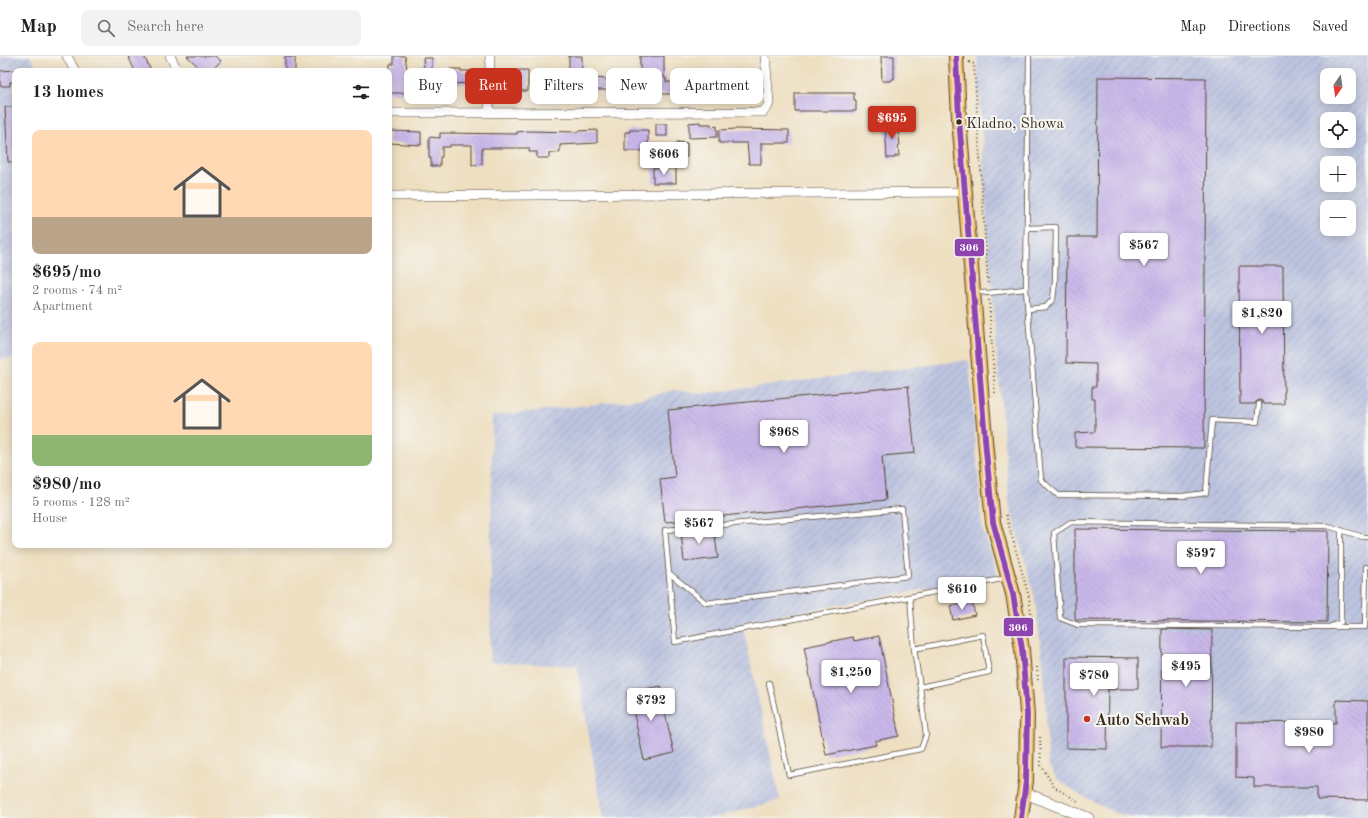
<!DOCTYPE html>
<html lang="en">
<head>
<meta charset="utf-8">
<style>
	:root { --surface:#fff; --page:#f2f2f2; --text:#202124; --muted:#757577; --line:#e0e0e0; --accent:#c8321e }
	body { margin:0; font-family:"Old Standard TT",serif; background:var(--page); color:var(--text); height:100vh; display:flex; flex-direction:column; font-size:15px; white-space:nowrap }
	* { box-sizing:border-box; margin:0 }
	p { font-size:13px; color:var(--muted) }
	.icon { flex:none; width:22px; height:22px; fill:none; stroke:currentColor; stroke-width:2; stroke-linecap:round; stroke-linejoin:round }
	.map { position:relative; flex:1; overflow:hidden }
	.panel { position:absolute; left:12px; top:12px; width:380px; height:480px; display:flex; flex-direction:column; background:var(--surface); border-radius:8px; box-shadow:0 2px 10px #0003 }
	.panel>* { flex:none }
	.top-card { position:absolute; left:404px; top:12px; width:380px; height:36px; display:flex; gap:8px }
	.needle { width:26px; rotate:193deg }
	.buttons { position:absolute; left:1320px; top:12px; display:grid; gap:8px }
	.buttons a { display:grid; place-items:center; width:36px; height:36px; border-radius:8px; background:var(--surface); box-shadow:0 2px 10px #0003; font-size:20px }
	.price { position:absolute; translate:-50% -34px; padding:0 9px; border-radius:4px; background:#fff; color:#222; font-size:13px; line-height:26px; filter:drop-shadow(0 1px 2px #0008) }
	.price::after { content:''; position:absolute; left:50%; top:24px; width:12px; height:9px; margin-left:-6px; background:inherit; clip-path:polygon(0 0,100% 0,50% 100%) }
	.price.current { background:var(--accent); color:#fff }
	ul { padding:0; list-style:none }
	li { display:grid; align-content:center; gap:8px; height:212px; padding:0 20px }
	li span { display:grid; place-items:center; height:124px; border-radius:8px; color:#555 }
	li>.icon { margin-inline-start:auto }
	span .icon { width:72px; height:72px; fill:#fffc; stroke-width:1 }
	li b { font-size:17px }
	h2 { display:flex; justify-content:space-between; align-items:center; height:48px; padding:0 20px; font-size:17px }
	.tag { padding:0 14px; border-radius:8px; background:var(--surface); box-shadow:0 2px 10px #0003; font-size:14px; line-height:36px }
	.tag.current { background:var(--accent); color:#fff }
	header { display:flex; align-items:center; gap:24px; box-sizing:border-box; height:56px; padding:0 20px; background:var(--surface); border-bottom:1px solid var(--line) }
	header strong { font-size:19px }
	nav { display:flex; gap:22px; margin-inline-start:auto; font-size:14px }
	.search { width:280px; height:36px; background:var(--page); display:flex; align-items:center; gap:10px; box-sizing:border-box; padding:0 14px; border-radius:8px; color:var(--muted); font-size:15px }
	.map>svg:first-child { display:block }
</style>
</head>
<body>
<header>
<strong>Map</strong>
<div class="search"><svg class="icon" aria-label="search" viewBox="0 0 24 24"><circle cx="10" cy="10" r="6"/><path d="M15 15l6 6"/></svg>Search here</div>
<nav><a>Map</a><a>Directions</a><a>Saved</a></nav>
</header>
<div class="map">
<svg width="1368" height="762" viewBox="0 0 1368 762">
	<defs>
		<pattern id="industrial-furrows" width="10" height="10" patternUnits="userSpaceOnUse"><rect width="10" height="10" fill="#bcc3de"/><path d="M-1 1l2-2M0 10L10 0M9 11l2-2" fill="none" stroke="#a2a8be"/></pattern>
		<pattern id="building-back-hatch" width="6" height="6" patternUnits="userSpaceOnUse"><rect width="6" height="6" fill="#c9b8ea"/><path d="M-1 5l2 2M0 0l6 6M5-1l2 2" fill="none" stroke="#ae9ec8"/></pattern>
	</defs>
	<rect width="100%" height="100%" fill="#f6f6f2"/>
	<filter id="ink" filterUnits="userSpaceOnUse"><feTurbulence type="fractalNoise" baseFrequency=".025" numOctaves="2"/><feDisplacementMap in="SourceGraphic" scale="8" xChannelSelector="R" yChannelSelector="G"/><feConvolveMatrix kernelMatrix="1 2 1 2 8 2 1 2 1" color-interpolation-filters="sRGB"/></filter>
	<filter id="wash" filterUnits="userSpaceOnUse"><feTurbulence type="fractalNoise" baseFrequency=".012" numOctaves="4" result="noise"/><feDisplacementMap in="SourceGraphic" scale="16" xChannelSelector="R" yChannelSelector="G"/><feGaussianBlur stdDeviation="0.9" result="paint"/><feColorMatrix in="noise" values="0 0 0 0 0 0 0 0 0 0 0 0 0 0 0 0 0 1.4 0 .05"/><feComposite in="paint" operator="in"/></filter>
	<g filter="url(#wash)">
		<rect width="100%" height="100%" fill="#eedfc1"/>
		<g fill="url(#industrial-furrows)" fill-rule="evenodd">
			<path d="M5,0H30L38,15H15V301L0,304V2Z"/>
			<path d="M977,0H1368V762H1135L1115,757L1081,739L1057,723L1048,708L1044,615L1035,543L1009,446L989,200ZM1327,19H1349V41H1327ZM1327,63H1349V85H1327ZM1327,107H1349V129H1327ZM1327,151H1349V173H1327Z"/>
			<path d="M969,304L982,471L998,520L742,566L780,744L713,762H603L577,610L490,606L492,360L638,343L674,334L700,338Z"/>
		</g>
		<g id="blocks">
			<g fill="url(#building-back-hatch)">
				<path d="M128,0H144L151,15H135Z"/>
				<path d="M187,0H215L221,5L211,15H203Z"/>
				<path d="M394,0H405L407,13L424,12L423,2H432V25H425V35H414V37H389L390,8H394Z"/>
				<path d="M569,0H582V20H593V22L608,23L630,22V20H640V0H664V22H666V26H689V18L722,17V20H734V22H744V34L721,35V32H700V34L674,35V38H612V34H592L593,36L552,35V22H569Z"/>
				<path d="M881,0H894V23H891L890,25H882Z"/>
				<rect x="285" y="1" width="10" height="14"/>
				<path d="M450,13H461V15H471V27L450,28Z"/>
				<path d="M15,14V26H10V30H0V15Z"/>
				<path d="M519,14H528V35H519V27H508V15Z"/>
				<path d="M1098,21L1206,22L1204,392L1075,391V377L1095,376V343H1092V331H1096V308L1066,307L1067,181H1097Z"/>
				<path d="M795,37H854V44H856V55H795Z"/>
				<path d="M5,51H15V106H8Z"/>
				<path d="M700,66V68H711V71L717,70V81L689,82V67Z"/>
				<path d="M897,67L900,89H898L899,100H895V102H887L885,68Z"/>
				<rect x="656" y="68" width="11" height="12"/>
				<path d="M737,73L789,74V87H761V108H749L747,87H719V74Z"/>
				<path d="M597,74V87L560,89V96L549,97V102H537V96H529V92H482V108L472,109V89H450V91H442V101H440V110H431V102H429V81L440,82V77L517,78V76L527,75L578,76V75Z"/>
				<path d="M630,74H648V95H625V76H630Z"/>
				<path d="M389,75L421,76V89L389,87Z"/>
				<path d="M677,86L687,87V101H678Z"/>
				<rect x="653" y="112" width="23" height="15"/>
				<path d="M1239,210H1283L1284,348H1263L1262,345L1259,344L1256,346L1255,348H1240Z"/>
				<path d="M908,330L915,397L882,400L886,444L713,461V466L680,469V465L665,466L660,423L675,421L668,354Z"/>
				<path d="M714,473L718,502L684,506L681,476Z"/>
				<path d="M1075,473L1328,475L1327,566L1076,564H1075Z"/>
				<path d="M972,546L975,559L953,564L950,550Z"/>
				<path d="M1162,573L1212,574L1211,691H1161Z"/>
				<path d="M879,580L899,680L875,685L876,689L826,699L804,591L853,581L854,585Z"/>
				<path d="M1066,601L1138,602V633H1108L1107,693L1066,692Z"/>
				<path d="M661,630L665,647L663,648L674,697L644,704L633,654L631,655L627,637Z"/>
				<path d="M1336,644L1368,645V744L1317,743V731H1254V722L1236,721V666L1336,667Z"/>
			</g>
		</g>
	</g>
	<g filter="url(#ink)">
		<use href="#blocks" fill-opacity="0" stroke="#564536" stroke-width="1"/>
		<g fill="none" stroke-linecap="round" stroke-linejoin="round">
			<defs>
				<g id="service">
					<path d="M1029,0L1026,233L1041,424L1058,439L1183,440L1206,437L1212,364L1257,366L1259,348"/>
					<path d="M1027,172L1056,171L1055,226L1053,243L1046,251L1028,253"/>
					<path d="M975,235L988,237L1026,233"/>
					<path d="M1341,474V566L1329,571L1078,569L1060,562L1054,477L1071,466L1328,470L1363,481H1368"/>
					<path d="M669,517L706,547L908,520L902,453L665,474L675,586L1007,522"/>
					<path d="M1331,571H1365L1366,511"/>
					<path d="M914,593L920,631"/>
					<path d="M769,627L789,719L921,693L926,679L920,631L989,616L983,579L914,593L910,541"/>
				</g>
				<g id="minor">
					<path d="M67,0L75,15"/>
					<path d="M170,0L178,15"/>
					<path d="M489,56L490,0"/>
					<path d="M389,57L763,56L768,50L769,46L765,0"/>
					<path d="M389,140L965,136"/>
				</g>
				<path id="tertiary" d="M1025,737L1088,762"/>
				<path id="primary" d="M956,0L959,63L986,395L993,466L1013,538L1022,593L1027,658L1026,725L1021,762"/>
			</defs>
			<use href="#service" stroke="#564536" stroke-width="6"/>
			<use href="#minor" stroke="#564536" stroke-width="10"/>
			<use href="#tertiary" stroke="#564536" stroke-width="12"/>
			<use href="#primary" stroke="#564536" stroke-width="16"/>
			<g stroke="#564536" stroke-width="2" stroke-dasharray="1 3" stroke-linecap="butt">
				<path d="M969,6L974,8L988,229"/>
				<path d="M989,244L995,339"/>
				<path d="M1006,459L1029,541L1033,575"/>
				<path d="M1037,611L1038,625"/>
				<path d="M1040,681L1041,709L1054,731L1078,745"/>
			</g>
			<use href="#service" stroke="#fff" stroke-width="4.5"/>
			<use href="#minor" stroke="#fff" stroke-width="9"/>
			<use href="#tertiary" stroke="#fff" stroke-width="11"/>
			<use href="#primary" stroke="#f3c26a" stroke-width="14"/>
			<defs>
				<path id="bus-1" d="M956,0L959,63L986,395L993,466L1013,538L1022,593L1027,658L1026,725L1021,762"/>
			</defs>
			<use href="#bus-1" stroke="#f6f6f2" stroke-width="9"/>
			<use href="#bus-1" stroke="#8e44ad" stroke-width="6"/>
		</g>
	</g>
	<circle fill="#3b2a1e" stroke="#f6f6f2" stroke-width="1.5" cx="959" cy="66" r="3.5"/>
	<circle fill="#c8321e" stroke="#f6f6f2" stroke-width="1.5" cx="1087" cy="663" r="4"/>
	<g text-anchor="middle" stroke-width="4" stroke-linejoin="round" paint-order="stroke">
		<g font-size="15" fill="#3b2a1e" stroke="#f6f6f2" text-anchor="start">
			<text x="966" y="72">Kladno, Showa</text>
		</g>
		<g font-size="16" font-weight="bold" fill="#3b2a1e" stroke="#f6f6f2" text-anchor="start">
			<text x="1095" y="669">Auto Schwab</text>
		</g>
	</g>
	<g stroke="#f6f6f2" stroke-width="1.5">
		<rect x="954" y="182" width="31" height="19" rx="4" fill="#8e44ad"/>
		<rect x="1003" y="561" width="31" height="20" rx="4" fill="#8e44ad"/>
	</g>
	<g font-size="11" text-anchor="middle" font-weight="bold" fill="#fff">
		<text x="969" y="195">306</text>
		<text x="1018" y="575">306</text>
	</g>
</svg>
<div class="buttons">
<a><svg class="needle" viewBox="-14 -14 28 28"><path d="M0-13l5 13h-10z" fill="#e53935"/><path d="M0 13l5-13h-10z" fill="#757577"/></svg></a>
<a><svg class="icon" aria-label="locate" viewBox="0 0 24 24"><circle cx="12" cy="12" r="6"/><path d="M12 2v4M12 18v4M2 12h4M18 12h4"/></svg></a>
<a>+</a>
<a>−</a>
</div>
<b class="price current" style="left:892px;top:84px">$695</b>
<b class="price" style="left:664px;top:120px">$606</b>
<b class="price" style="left:1144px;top:211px">$567</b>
<b class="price" style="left:1262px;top:279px">$1,820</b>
<b class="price" style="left:784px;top:398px">$968</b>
<b class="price" style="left:699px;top:489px">$567</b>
<b class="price" style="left:1201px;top:519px">$597</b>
<b class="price" style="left:962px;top:555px">$610</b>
<b class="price" style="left:1186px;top:632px">$495</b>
<b class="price" style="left:851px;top:638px">$1,250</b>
<b class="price" style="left:1094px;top:641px">$780</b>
<b class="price" style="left:651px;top:666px">$792</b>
<b class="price" style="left:1309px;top:698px">$980</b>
<div class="top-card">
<a class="tag">Buy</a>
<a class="tag current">Rent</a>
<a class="tag">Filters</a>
<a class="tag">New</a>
<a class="tag">Apartment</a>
</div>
<section class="panel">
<h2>13 homes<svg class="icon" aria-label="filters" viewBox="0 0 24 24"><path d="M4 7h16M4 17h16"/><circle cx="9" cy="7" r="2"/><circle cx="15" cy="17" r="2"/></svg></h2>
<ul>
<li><span style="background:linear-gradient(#ffd9b3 70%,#b9a48a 0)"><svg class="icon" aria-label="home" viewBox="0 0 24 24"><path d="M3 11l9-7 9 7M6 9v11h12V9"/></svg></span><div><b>$695/mo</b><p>2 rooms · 74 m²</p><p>Apartment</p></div></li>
<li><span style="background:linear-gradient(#ffd9b3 75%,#8fb573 0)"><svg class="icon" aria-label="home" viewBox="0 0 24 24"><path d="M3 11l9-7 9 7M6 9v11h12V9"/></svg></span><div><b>$980/mo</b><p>5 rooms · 128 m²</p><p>House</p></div></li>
</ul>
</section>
</div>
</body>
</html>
